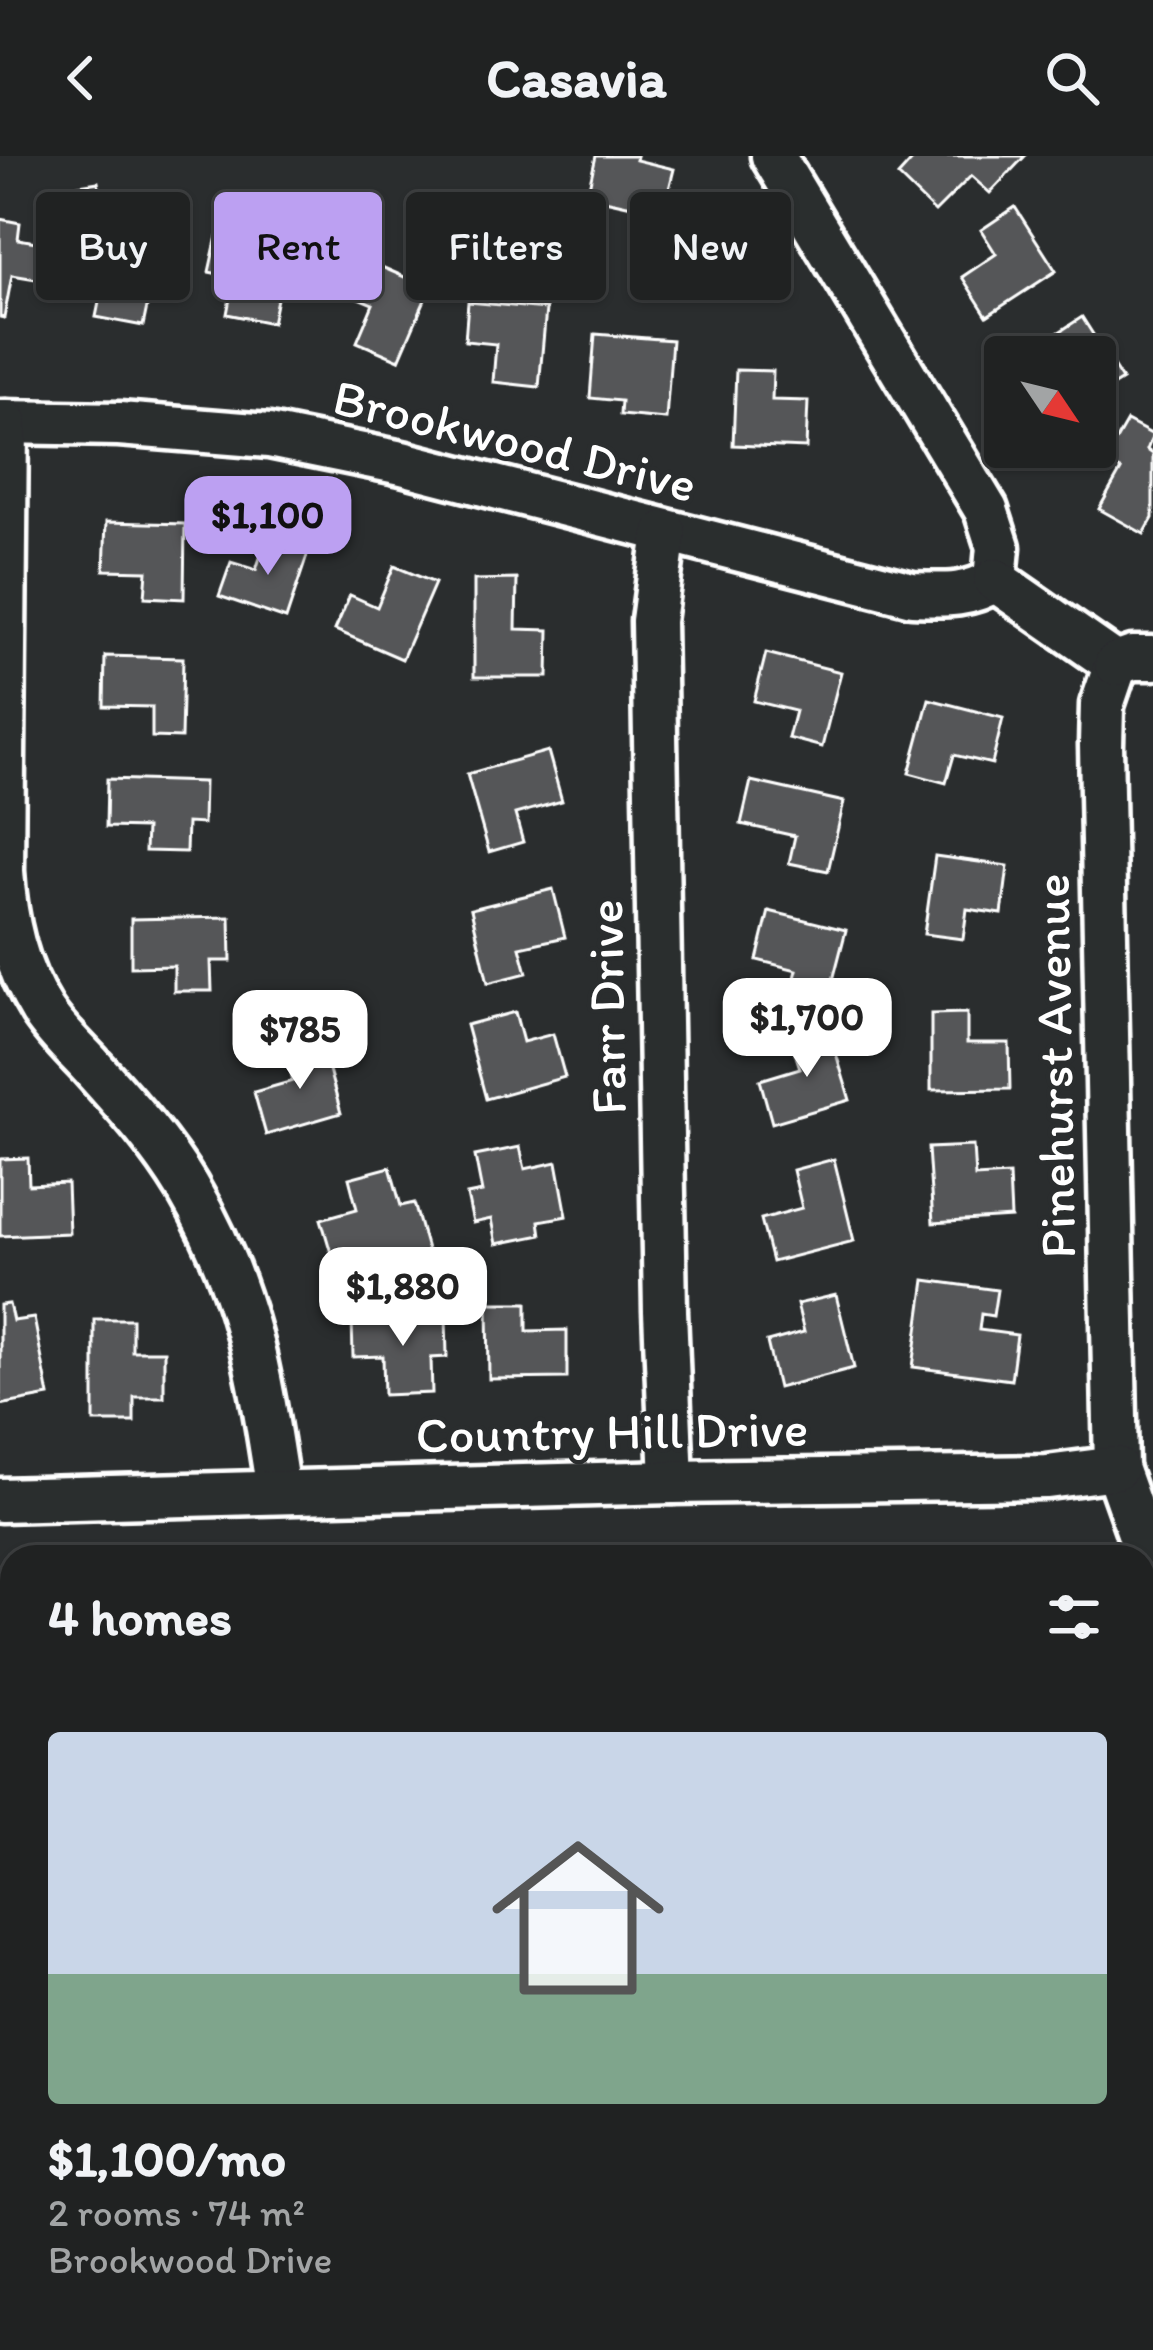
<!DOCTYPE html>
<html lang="en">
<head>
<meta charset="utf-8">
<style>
	:root { --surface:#202222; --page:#2d2f2f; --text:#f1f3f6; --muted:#a2a4a5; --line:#3d3f40; --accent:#bca0f2 }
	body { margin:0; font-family:Itim,sans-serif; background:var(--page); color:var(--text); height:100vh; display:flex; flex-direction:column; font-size:45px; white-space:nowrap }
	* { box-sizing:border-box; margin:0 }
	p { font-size:39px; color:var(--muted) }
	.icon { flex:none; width:66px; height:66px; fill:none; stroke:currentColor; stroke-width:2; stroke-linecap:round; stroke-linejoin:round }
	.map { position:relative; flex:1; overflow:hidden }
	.sheet { position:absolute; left:0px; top:1389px; width:1155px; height:807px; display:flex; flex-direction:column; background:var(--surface); border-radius:36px 36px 0 0; box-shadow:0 3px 9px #0004,0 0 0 3px var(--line) }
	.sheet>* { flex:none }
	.guide { position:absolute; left:36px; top:36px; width:1083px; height:108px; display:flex; gap:24px }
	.needle { width:78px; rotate:125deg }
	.fabs { position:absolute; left:984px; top:180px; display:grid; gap:24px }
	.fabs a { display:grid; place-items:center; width:132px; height:132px; border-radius:12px; background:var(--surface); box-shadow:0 3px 9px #0004,0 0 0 3px var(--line); font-size:60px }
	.price { position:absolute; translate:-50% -102px; padding:0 27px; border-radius:24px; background:#fff; color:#222; font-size:39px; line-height:78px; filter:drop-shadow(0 3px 6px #0008) }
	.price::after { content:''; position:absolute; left:50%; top:72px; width:36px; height:27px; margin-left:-18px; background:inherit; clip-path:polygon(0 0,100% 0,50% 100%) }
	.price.active { background:var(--accent); color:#111 }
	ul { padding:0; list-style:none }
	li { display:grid; align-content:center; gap:24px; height:636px; padding:0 48px }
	li span { display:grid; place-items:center; height:372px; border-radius:12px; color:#555 }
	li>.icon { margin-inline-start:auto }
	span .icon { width:216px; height:216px; fill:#fffc; stroke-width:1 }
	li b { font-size:51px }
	h2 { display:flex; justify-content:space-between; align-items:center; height:144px; padding:0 48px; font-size:51px }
	.tag { padding:0 42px; border-radius:12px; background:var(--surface); box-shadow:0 3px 9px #0004,0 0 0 3px var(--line); font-size:42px; line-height:108px }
	.tag.active { background:var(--accent); color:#111 }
	header { display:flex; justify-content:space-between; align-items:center; height:156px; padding:0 48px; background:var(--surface); font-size:54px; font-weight:800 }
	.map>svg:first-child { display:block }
</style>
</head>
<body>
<header><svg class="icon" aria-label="back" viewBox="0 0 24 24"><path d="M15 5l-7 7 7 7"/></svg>Casavia<svg class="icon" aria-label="search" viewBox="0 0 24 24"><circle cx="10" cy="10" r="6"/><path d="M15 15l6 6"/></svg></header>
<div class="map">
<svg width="1153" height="2194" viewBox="0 0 1153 2194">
	<rect width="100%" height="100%" fill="#2a2d2e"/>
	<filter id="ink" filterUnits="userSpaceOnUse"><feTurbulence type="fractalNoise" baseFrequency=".00833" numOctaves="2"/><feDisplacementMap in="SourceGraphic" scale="24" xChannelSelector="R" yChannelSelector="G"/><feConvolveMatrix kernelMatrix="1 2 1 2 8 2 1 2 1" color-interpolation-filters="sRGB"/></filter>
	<g filter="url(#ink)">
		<path fill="#373a3b" d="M1143,1568H1153V2194H0V1590H12V2184H1143Z"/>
		<g fill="#414445" stroke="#a0a2a2" stroke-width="3">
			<rect x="0" y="1595" width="12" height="207"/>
			<path d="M1143,1595L1153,1597V1745H1143Z"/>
			<path d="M1153,1804V2005L1143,2004V1818Z"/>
		</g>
		<g fill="#555758" stroke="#fff" stroke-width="3">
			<path d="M596,0H637L636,4L674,13L663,57L587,40Z"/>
			<path d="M916,0H1025L990,37L971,20L935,56L898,20Z"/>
			<path d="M98,26L101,43L76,47L73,30Z"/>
			<path d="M1015,51L1056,115L987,160L962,121L996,98L981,74Z"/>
			<path d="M0,63L20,67L18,83L42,87L36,123L12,119L4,162L0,161Z"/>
			<path d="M85,78L159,93L143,170L96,161L104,122L78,116Z"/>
			<path d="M217,80L287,94L272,167L227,158L234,121L209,116Z"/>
			<path d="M361,102L430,132L399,204L357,186L373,148L346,137Z"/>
			<path d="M468,146L546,153L539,231L493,226L496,188L465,185Z"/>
			<path d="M1082,161L1122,224L1095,241V201H1062L1050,182Z"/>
			<path d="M595,178L672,184L666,263L620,259L621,245L590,242Z"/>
			<path d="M736,214L773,215L772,244L808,245L806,292L733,289Z"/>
			<path d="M1127,265L1153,279L1147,294L1153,298V362L1144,378L1099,353L1121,314L1104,305Z"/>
			<path d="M106,366L185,368L184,443L145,441L147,415L104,414Z"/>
			<path d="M268,377L310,391L286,463L219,440L231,406L256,414Z"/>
			<path d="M394,410L435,427L402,503L335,474L350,439L377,451Z"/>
			<path d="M517,423L516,473L549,474L548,521H474V424Z"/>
			<path d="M766,497L841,516L822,591L788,582L795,555L754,545Z"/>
			<path d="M105,500L183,502L181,582L152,581V551L104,550Z"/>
			<path d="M929,543L1003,562L992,608L954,599L946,627L909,617Z"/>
			<path d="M548,595L562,645L515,658L523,686L489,696L467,618Z"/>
			<path d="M107,623L204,626L203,668L187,667L186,696L145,695L146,672L106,671Z"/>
			<path d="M751,625L844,646L828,715L789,707L795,680L741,668Z"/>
			<path d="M935,700L1008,710L1002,758L967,753L963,783L924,778Z"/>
			<path d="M553,733L565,781L520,791L527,817L488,827L471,753Z"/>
			<path d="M769,755L846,774L825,855L789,845L797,814L757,804Z"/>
			<path d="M230,761L231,805H211L212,835H174V810L131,811V763Z"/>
			<path d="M515,856L523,886L553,878L565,921L486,943L466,869Z"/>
			<path d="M967,857V887H1009L1010,933L931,934V858Z"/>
			<path d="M829,874L850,944L772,967L760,924L800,912L791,885Z"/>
			<path d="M321,885L341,957L266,979L254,936L293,925L285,895Z"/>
			<path d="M973,990L975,1021L1009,1019L1011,1062L933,1067L928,992Z"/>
			<path d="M520,991L525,1013L557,1006L567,1060L539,1065L541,1079L496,1088L491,1063L473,1067L467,1039L482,1036L475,1000Z"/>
			<path d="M28,1002L29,1029L67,1027L69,1077L0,1080V1003Z"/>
			<path d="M834,1003L854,1085L772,1106L761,1063L802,1052L793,1014Z"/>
			<path d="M390,1011L401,1050L414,1047L430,1104L376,1119L372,1104L336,1114L321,1063L357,1053L349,1022Z"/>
			<path d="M925,1124L997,1134L993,1160L981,1158L979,1174L1017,1179L1011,1224L913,1211Z"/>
			<path d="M836,1139L854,1212L778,1232L767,1186L804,1176L797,1148Z"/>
			<path d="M488,1147H527V1175L567,1174V1222L489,1223Z"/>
			<path d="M9,1148L13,1165L34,1162L49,1240L0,1249V1149Z"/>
			<path d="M446,1158L447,1201L431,1202L432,1237L384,1239L383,1200L353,1201L352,1162Z"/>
			<path d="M94,1163H132V1195H164V1241H134V1266H94Z"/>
			<path d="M0,1442L12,1482V1521L0,1524Z"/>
			<path d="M7,2170L12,2171V2184H311L310,2194H0V2171Z"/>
			<path d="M513,2184H786L785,2194H512Z"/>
			<path d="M889,2184H963V2194H888Z"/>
			<path d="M992,2184H1066L1065,2194H992Z"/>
		</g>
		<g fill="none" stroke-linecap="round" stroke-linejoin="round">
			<defs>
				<g id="street">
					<path d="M773,0L986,354L998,391L995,424"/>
					<path d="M0,266L119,268L269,280L402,307L912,438C944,439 968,441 995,424"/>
					<path d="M6,266L2,715C5,765 15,811 42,854C55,874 74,892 90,909C125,948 160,986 187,1031C248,1134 260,1219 278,1335"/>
					<path d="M665,376L653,465L665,1155L672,1326"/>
					<path d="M995,424L1116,508"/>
					<path d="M1116,508L1102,549L1101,589L1116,1312L1153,1416"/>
					<path d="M1116,508L1133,502H1153"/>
					<path d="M0,1344L672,1326L1047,1321L1116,1312"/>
					<path d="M0,2037L12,2034"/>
				</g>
			</defs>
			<use href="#street" stroke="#fff" stroke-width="51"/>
			<g stroke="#fff" stroke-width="6" stroke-dasharray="12 9" stroke-linecap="butt">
				<path d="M1143,1694L1153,1692"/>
				<path d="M320,2194L321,2184"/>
				<path d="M799,2194V2184"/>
			</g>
			<use href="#street" stroke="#2a2d2e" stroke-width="42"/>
		</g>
	</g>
	<g text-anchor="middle" stroke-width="9" stroke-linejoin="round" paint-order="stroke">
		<g font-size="51" fill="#fff" stroke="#2a2d2e">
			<text transform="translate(515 284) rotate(14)" y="18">Brookwood Drive</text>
			<text transform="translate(606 851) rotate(-91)" y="18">Farr Drive</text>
			<text transform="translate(1054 910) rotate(-91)" y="18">Pinehurst Avenue</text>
			<text transform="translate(612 1275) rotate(-1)" y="18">Country Hill Drive</text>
		</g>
	</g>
</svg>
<div class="fabs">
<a><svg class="needle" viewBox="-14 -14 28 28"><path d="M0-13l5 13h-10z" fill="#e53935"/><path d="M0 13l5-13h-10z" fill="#a2a4a5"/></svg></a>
</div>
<b class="price active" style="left:268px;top:422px">$1,100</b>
<b class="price" style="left:807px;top:924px">$1,700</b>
<b class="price" style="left:300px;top:936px">$785</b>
<b class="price" style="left:403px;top:1193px">$1,880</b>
<div class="guide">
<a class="tag">Buy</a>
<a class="tag active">Rent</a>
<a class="tag">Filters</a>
<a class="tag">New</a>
</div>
<section class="sheet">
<h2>4 homes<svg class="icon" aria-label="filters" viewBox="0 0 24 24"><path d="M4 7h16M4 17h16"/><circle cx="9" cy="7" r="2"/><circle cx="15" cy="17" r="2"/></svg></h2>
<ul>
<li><span style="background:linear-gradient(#c9d6e8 65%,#7fa58c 0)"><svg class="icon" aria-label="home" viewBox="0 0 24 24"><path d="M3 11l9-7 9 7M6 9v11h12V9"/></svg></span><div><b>$1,100/mo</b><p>2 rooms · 74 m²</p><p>Brookwood Drive</p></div></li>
</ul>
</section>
</div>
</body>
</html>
